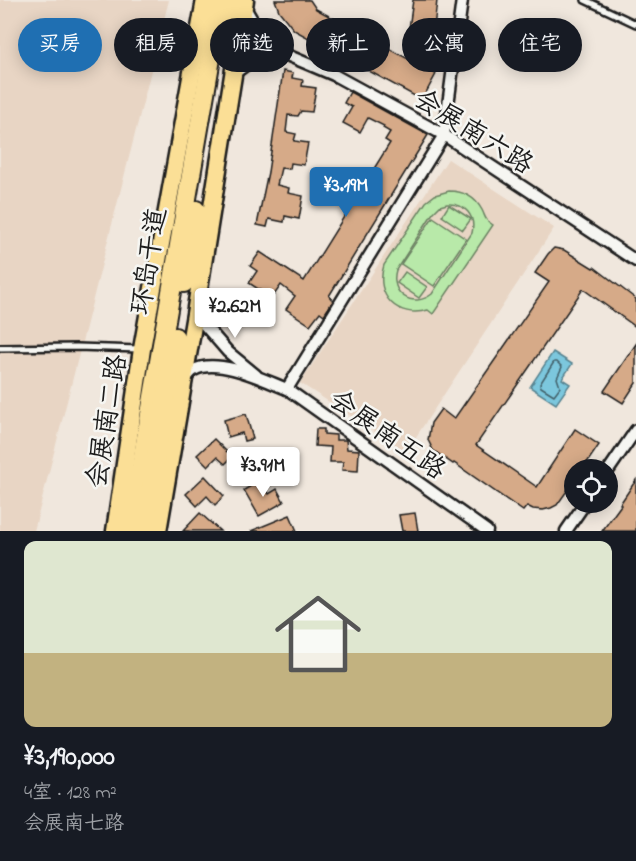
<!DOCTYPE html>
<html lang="zh">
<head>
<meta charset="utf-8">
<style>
	:root { --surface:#171b24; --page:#242831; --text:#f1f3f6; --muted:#9ea1a6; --line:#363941; --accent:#1f6fb2 }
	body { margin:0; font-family:"Indie Flower","LXGW WenKai TC",sans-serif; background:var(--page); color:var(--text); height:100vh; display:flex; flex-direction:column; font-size:22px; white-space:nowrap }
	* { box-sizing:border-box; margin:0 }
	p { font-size:20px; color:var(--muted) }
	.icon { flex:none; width:33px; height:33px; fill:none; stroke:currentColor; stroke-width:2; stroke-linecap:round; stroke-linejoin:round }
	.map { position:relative; height:531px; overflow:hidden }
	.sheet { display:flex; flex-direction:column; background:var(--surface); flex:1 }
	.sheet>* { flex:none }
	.hud { position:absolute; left:18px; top:18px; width:600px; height:54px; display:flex; gap:12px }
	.controls { position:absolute; left:564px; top:459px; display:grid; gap:12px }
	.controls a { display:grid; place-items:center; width:54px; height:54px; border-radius:50%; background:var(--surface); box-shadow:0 3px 15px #0003; font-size:30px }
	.price { position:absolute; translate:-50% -51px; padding:0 14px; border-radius:6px; background:#fff; color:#222; font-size:20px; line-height:39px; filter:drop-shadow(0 2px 3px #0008) }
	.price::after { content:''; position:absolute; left:50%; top:36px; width:18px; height:14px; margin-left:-9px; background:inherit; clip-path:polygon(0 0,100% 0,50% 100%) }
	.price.active { background:var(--accent); color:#fff }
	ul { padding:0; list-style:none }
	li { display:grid; align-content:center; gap:12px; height:318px; padding:0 24px }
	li+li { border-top:2px solid var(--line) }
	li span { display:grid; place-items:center; height:186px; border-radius:12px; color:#555 }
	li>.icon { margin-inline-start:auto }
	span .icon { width:108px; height:108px; fill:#fffc; stroke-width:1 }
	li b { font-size:26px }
	.chip { padding:0 21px; border-radius:27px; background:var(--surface); box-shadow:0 3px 15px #0003; font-size:21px; line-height:54px }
	.chip.active { background:var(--accent); color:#fff }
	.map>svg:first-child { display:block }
</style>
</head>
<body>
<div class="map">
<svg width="636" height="531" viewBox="0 0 636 531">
	<rect width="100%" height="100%" fill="#f0e7dd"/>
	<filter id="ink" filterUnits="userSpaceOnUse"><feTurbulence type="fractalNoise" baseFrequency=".0167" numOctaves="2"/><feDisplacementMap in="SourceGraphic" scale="12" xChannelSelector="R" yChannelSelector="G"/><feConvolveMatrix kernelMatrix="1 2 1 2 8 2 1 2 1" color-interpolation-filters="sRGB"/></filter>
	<g filter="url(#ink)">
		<g fill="#e8d5c4">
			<path d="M0,0H169L34,531H0Z"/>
			<path d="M448,159L554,228L406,452L300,383Z"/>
		</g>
		<g fill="#b8e9a9" stroke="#6a8262" stroke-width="1.5" fill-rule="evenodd">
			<path d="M449,191C463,191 475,197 482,210C486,218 484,219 493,225L433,314L428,310C398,319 374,296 384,265L426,202L435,195ZM447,204C465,203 476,216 472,233L432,294C413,309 389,294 396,270L433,213L440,206Z"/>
			<path d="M449,205L471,219L463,230L442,216Z"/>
			<path d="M433,217L466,239L434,286L401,264Z"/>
			<path d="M405,272L427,287L419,298L397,283Z"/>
		</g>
		<path fill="#7cc7dd" stroke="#568390" stroke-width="1.5" d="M553,352L572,364L562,379L570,384L556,404L530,387Z"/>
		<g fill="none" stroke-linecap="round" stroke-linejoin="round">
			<path stroke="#426069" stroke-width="1.5" d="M554,362H557L562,367L557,378L560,387L554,395L541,387L540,384Z"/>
		</g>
		<g fill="#d6aa88" stroke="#1c1c1c" stroke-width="1.5">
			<path d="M275,0H310L316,9L436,74L422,100L294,30L279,11Z"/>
			<path d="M413,0H437L432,47L407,43Z"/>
			<path d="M283,71L293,73L292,78L303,80L302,86L316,88L312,112L301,111L298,116L288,115L286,132L296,134L294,141L308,143L304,165L291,163L290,169L281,168L277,185L289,188L288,193L303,196L299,219L285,216L284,222L269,219L267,227L257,225L268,172Z"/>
			<path d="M350,92L428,135L329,296L333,301L324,315L320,312L310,325L286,309L295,296L281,285L272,298L249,283L257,271L250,266L260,252L304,281L390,143L385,140L390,132L383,128L384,126L368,118L360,132L343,123L352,107L344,103Z"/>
			<path d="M554,248L564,250L593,268L594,267L636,299V327L583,289L476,445L537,487L575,429L599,445L582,470H574V481L557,505L551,508L543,510L533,509L527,506L523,511L454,463L453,464L433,450L428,440L431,423L441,409L454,419L549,282L535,273L548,254Z"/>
			<path d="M636,344V383L623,403L604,391Z"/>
			<path d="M246,414L253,439L244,441L242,433L228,437L224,420Z"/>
			<path d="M316,429H324V434L336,435V440H346L347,449L359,450L358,471L342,470L343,462H330L331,447L315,446Z"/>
			<path d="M214,439L232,457L225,464L217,457L208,466L197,455Z"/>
			<path d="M205,476L224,496L215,505L207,496L197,506L186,494Z"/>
			<path d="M261,480L269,494L277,489L284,502L259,516L244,490Z"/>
			<path d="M636,480V531H602L621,505L620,504Z"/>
			<path d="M200,513L220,531H183Z"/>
			<path d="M415,513L418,531H402L399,515Z"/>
			<path d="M290,515L297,531H251Z"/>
		</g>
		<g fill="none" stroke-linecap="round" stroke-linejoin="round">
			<defs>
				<g id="lane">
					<path d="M585,0L636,24"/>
					<path d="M0,348L77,347L139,349"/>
				</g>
				<g id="street">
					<path d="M244,6L264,40L282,53L334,75L444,135L636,261"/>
					<path d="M232,75L250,62L282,53"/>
					<path d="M195,314L228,352L256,375"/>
					<path d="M185,380C188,376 190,372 194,370C218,357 264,380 287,389L487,531"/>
					<path d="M287,389L444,135L462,0"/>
					<path d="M608,471L636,430"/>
					<path d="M566,531L586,502"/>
				</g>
				<g id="primary">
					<path d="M115,531L142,349L205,0"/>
					<path d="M158,531L195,314L245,0"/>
				</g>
				<g id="highway">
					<path d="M227,32L234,0"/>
					<path d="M184,283L196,210"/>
					<path d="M130,531L221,0"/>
					<path d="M144,531L175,337"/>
				</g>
			</defs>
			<use href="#lane" stroke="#1c1c1c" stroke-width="10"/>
			<use href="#street" stroke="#1c1c1c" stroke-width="15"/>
			<use href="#primary" stroke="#1c1c1c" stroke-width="21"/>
			<use href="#highway" stroke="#1c1c1c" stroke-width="22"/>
			<use href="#lane" stroke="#f6f6f2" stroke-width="5"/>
			<use href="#street" stroke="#f6f6f2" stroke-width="10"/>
			<use href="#primary" stroke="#fbdf96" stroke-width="16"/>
			<use href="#highway" stroke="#fbdf96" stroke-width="18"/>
		</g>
	</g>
	<g text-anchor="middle" stroke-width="5" stroke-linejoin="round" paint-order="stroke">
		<g font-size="27" fill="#1c1c1c" stroke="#f6f6f2">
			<text transform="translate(474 131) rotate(32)" y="9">会展南六路</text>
			<text transform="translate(148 261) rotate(-81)" y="9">环岛干道</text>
			<text transform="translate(106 421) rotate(-81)" y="9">会展南二路</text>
			<text transform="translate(388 434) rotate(35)" y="9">会展南五路</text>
		</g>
	</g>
</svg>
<div class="controls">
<a><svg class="icon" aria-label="locate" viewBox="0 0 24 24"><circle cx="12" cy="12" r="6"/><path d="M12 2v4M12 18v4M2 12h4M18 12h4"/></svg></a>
</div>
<b class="price active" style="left:346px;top:218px">¥3.19M</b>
<b class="price" style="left:235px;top:339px">¥2.62M</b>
<b class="price" style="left:263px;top:498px">¥3.91M</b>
<div class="hud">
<a class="chip active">买房</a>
<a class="chip">租房</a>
<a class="chip">筛选</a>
<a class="chip">新上</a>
<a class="chip">公寓</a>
<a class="chip">住宅</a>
</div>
</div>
<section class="sheet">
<ul>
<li><span style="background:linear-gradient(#dfe7d0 60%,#c2b280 0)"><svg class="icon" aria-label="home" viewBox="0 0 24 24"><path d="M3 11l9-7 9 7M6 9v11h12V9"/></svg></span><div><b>¥3,190,000</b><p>4室 · 128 m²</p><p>会展南七路</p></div></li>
</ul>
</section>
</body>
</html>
